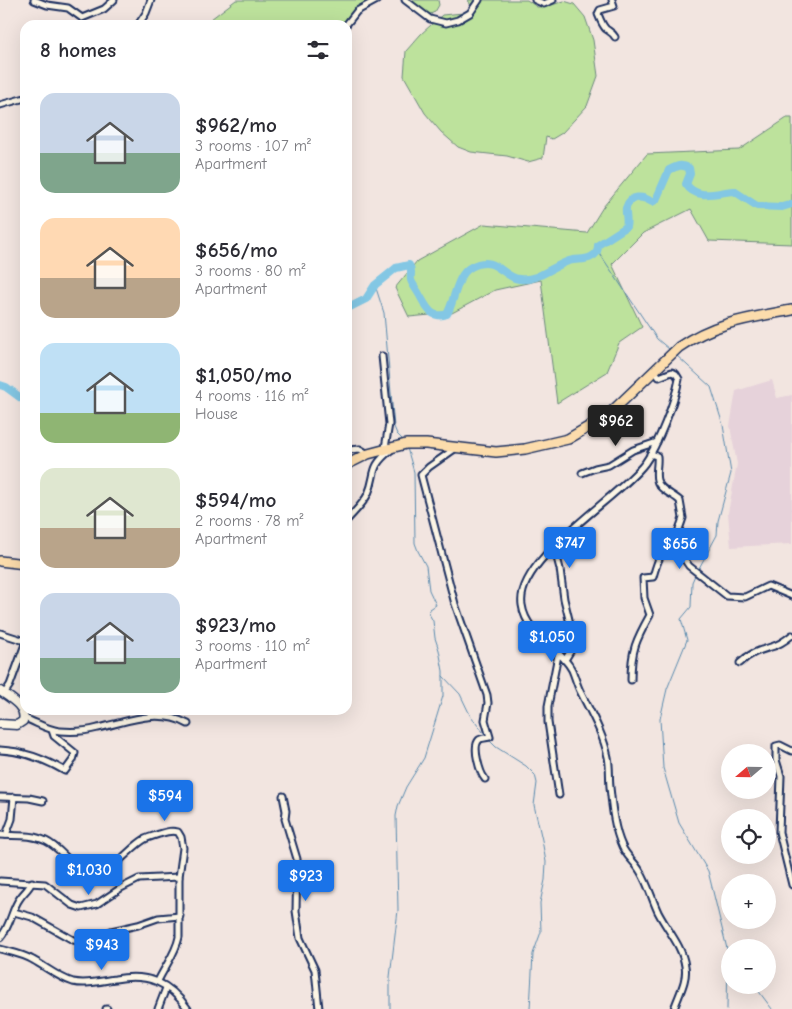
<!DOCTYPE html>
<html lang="en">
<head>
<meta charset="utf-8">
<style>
	:root { --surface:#fff; --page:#f2f2f3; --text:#2b2b33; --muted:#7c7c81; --accent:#1a73e8 }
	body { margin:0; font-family:"Comic Neue",sans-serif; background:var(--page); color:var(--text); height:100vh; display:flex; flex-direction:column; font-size:19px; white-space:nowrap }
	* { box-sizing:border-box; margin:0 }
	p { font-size:16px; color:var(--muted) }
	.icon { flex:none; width:28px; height:28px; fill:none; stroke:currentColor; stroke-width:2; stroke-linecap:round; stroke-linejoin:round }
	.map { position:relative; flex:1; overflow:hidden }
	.sheet { position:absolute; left:20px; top:20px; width:332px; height:695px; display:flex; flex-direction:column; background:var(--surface); border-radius:15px; box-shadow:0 5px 20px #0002 }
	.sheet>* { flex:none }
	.needle { width:32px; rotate:250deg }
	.fabs { position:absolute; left:721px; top:744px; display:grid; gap:10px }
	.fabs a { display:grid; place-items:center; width:55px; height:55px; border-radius:50%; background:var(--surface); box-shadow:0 5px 20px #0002; font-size:25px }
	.price { position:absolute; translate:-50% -42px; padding:0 11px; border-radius:5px; background:var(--accent); color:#fff; font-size:16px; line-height:32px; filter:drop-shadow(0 1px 2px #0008) }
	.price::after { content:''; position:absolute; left:50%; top:30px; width:15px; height:11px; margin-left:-8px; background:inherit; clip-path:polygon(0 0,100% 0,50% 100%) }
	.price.on { background:#222; color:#fff }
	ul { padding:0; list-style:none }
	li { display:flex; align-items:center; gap:15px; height:125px; padding:0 20px }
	li span { display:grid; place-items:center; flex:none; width:140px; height:100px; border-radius:15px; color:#555 }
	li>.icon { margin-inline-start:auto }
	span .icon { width:60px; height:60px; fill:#fffc; stroke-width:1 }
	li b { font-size:21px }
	h2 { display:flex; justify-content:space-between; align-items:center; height:60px; padding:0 20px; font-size:21px }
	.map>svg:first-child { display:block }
</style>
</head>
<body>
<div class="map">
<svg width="792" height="1009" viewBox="0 0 792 1009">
	<rect width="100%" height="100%" fill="#f2e5e0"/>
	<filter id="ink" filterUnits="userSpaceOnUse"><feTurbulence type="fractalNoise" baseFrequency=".02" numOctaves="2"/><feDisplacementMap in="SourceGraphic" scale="10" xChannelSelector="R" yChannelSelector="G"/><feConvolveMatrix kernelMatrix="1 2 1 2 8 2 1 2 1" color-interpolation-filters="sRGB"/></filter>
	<g filter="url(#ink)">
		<path fill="#e6d2da" d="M772,380L777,398L792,395V544L731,547L728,513L737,464L730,426L736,391Z"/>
		<g fill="#bde29c" stroke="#6c887d">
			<path d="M236,0H372L353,11L345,25H203Z"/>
			<path d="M409,0H438L439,5L435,12L428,15Z"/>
			<path d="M468,0H527L537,7L549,6L564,1L574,4L585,17L593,40L598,76L587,106L562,133L552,139L546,137L543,158L528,162L507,156L471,152L458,147L441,132L425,113L404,76L406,51L421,34L442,15L474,12Z"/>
			<path d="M787,118H792V244L709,241L691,209L643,233L612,264L642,327L619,343L607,372L557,403L541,280L495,290L452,313L409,317L395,288L417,261L484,224L587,233L603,207L647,154L739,150Z"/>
		</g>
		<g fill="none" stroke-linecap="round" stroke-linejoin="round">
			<g stroke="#598aae" stroke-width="1">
				<path d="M598,251L657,339L669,349"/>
				<path d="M375,285L384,313L394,427L397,434L403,440"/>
				<path d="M676,355L711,387L723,425L731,473L718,521L717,535L698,570"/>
				<path d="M696,573L692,582L691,607L681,619L687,640L667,689L660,719L663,768L679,823L708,871L728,953L727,1009"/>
				<path d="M443,676L460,694L471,717L487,737"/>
				<path d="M489,740L496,747L526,766L535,775L537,783L534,805L542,840L546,862L545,880L540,903L541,932L533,954L530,1009"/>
				<path d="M754,985L772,1009"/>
				<path d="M390,1009V977L398,910L396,816L398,806L406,787L424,758L443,696V671L439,650L435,638L433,621L429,614L430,609L436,605L429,590L426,566L418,551L415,543L414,472L407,448"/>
			</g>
			<g stroke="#83c7e4" stroke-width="8">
				<path d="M348,308L366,299L375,285L390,273L396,268L409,265C413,271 410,273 411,280C412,284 417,290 419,294C426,306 431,320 447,314C455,301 456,275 471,267C496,254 502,277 519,279C537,282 553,266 569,261C576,258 584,261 591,257C597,254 598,251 598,245L626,227C628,220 625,213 626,208C630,194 643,196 652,202L656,200L669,170C677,166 681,164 689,168L690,174L686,184C697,201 717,192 734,191L757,206L782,207L792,204"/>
				<path d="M0,385L6,387L25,401"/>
			</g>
			<defs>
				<g id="minor">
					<path d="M34,0L47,5L68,8L82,18L104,9L114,0"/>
					<path d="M405,0L430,19L446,23L458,20L470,13L479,0"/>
					<path d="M535,0L544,4L553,0"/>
					<path d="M612,0L614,6L600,10L598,14C600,19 602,25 606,29C610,32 612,32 615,37"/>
					<path d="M138,25L146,13L151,0"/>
					<path d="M346,25L357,11L377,0"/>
					<path d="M0,105L25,98"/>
					<path d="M382,356L389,424L385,448"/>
					<path d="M655,371L659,377L672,372L676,374L679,379C675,401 658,445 645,463C619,498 515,559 522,605C526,635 561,648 572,670C575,677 577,685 580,691C591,713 603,733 608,757C610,767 609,777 610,787C612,806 614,829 622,846C626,856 635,862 640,871C648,884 652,899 658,912C667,930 682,945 685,966C688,980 678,996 674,1009"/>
					<path d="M456,448L429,467L421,475L455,604L487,695L488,703L485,720L490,737C487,738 481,738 479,740C472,747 480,773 485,779"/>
					<path d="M348,450L360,449L368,454"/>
					<path d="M650,454L657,456C658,464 655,473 657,480C659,490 673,494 680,501L683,518L674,544L689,566L727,596L745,597L768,586L792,596"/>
					<path d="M582,473L595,468L609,465L633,450L657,442"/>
					<path d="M348,519C355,511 363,504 368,494C377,474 368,468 391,450"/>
					<path d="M554,546L560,569L564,599L574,640L573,647L565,660"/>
					<path d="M0,633L25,641"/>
					<path d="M558,655L548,706V722L559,795"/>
					<path d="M740,663C750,653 758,651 771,647C779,645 786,640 792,635"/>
					<path d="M631,680C631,650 636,640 650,615L644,598L643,578L653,577C658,559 659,554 674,544"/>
					<path d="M4,694L10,685L25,644"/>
					<path d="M24,718C36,722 47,730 60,731C72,732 87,731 98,728C129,721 158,708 188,724"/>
					<path d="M0,750C23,751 46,760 65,771L73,760L75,753L54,736L52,730"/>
					<path d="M792,751L780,745L776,746V760L781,776L779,832L792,885"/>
					<path d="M283,796L286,811L285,819L297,859L296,911L300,938L315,970L319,1009"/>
					<path d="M0,797L29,798L43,801"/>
					<path d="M0,835C15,836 32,834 46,841C65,850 73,874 97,872C116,870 129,848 145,839C149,837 154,836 159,834C166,832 171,830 178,832L181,837L183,848L179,877V937C176,953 165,966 158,981"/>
					<path d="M6,835L12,819L14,797"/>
					<path d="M0,881L45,884L72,905L81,908L97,904L121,888L139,879L179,877"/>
					<path d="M14,912L32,917L73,940L86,942L111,931L138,925L158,918L180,916"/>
					<path d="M0,938C11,926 11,910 20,898C24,892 29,889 32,882"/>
					<path d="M0,949C11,952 23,954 33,960C46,967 59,978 73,982C87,985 101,981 115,979C148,973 169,982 188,1009"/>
					<path d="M106,1009H107"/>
					<path d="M158,1009L166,988"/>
				</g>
				<path id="secondary" d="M0,691C10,698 27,707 23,721L17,725L0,724"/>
				<g id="trunk">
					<path d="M348,464L368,454L406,444H426L496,452L525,449L568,439L607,416L679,347C715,322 750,318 792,310"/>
					<path d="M0,561L25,564"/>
				</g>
			</defs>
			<use href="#minor" stroke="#1b2f5e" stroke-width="9"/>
			<use href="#secondary" stroke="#1b2f5e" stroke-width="11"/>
			<use href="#trunk" stroke="#1b2f5e" stroke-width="12"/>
			<use href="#minor" stroke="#fcf5e5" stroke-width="5"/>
			<use href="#secondary" stroke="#fcf5e5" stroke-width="8"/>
			<use href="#trunk" stroke="#fcdcac" stroke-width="9"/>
		</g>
	</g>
</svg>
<div class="fabs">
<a><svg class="needle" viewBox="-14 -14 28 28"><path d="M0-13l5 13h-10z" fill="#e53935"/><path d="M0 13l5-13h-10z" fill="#7c7c81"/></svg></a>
<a><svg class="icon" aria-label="locate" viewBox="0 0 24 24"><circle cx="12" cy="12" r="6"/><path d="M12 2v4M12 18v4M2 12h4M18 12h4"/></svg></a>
<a>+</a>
<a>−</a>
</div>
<b class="price on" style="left:616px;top:447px">$962</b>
<b class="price" style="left:570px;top:569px">$747</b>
<b class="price" style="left:680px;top:570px">$656</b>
<b class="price" style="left:552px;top:663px">$1,050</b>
<b class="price" style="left:165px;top:822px">$594</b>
<b class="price" style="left:89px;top:896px">$1,030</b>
<b class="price" style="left:306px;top:902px">$923</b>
<b class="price" style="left:102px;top:971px">$943</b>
<section class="sheet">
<h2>8 homes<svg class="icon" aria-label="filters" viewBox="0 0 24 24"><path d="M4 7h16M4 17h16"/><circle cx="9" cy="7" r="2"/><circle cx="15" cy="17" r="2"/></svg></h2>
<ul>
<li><span style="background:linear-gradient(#c9d6e8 60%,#7fa58c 0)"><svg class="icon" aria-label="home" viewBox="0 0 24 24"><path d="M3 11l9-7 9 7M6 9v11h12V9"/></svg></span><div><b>$962/mo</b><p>3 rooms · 107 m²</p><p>Apartment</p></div></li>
<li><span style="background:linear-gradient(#ffd9b3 60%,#b9a48a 0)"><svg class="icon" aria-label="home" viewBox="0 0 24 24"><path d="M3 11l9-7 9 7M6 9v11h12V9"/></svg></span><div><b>$656/mo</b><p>3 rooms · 80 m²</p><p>Apartment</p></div></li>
<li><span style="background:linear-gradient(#bfe0f5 70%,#8fb573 0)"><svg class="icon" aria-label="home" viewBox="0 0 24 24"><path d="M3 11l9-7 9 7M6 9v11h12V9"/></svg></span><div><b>$1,050/mo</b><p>4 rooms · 116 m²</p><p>House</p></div></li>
<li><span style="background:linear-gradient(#dfe7d0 60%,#b9a48a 0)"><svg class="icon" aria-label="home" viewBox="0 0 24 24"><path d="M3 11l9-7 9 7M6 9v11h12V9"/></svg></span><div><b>$594/mo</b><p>2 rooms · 78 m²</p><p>Apartment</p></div></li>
<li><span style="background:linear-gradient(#c9d6e8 65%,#7fa58c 0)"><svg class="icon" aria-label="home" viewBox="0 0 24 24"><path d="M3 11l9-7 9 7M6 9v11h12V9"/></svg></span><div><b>$923/mo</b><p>3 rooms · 110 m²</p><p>Apartment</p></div></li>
</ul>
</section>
</div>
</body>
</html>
